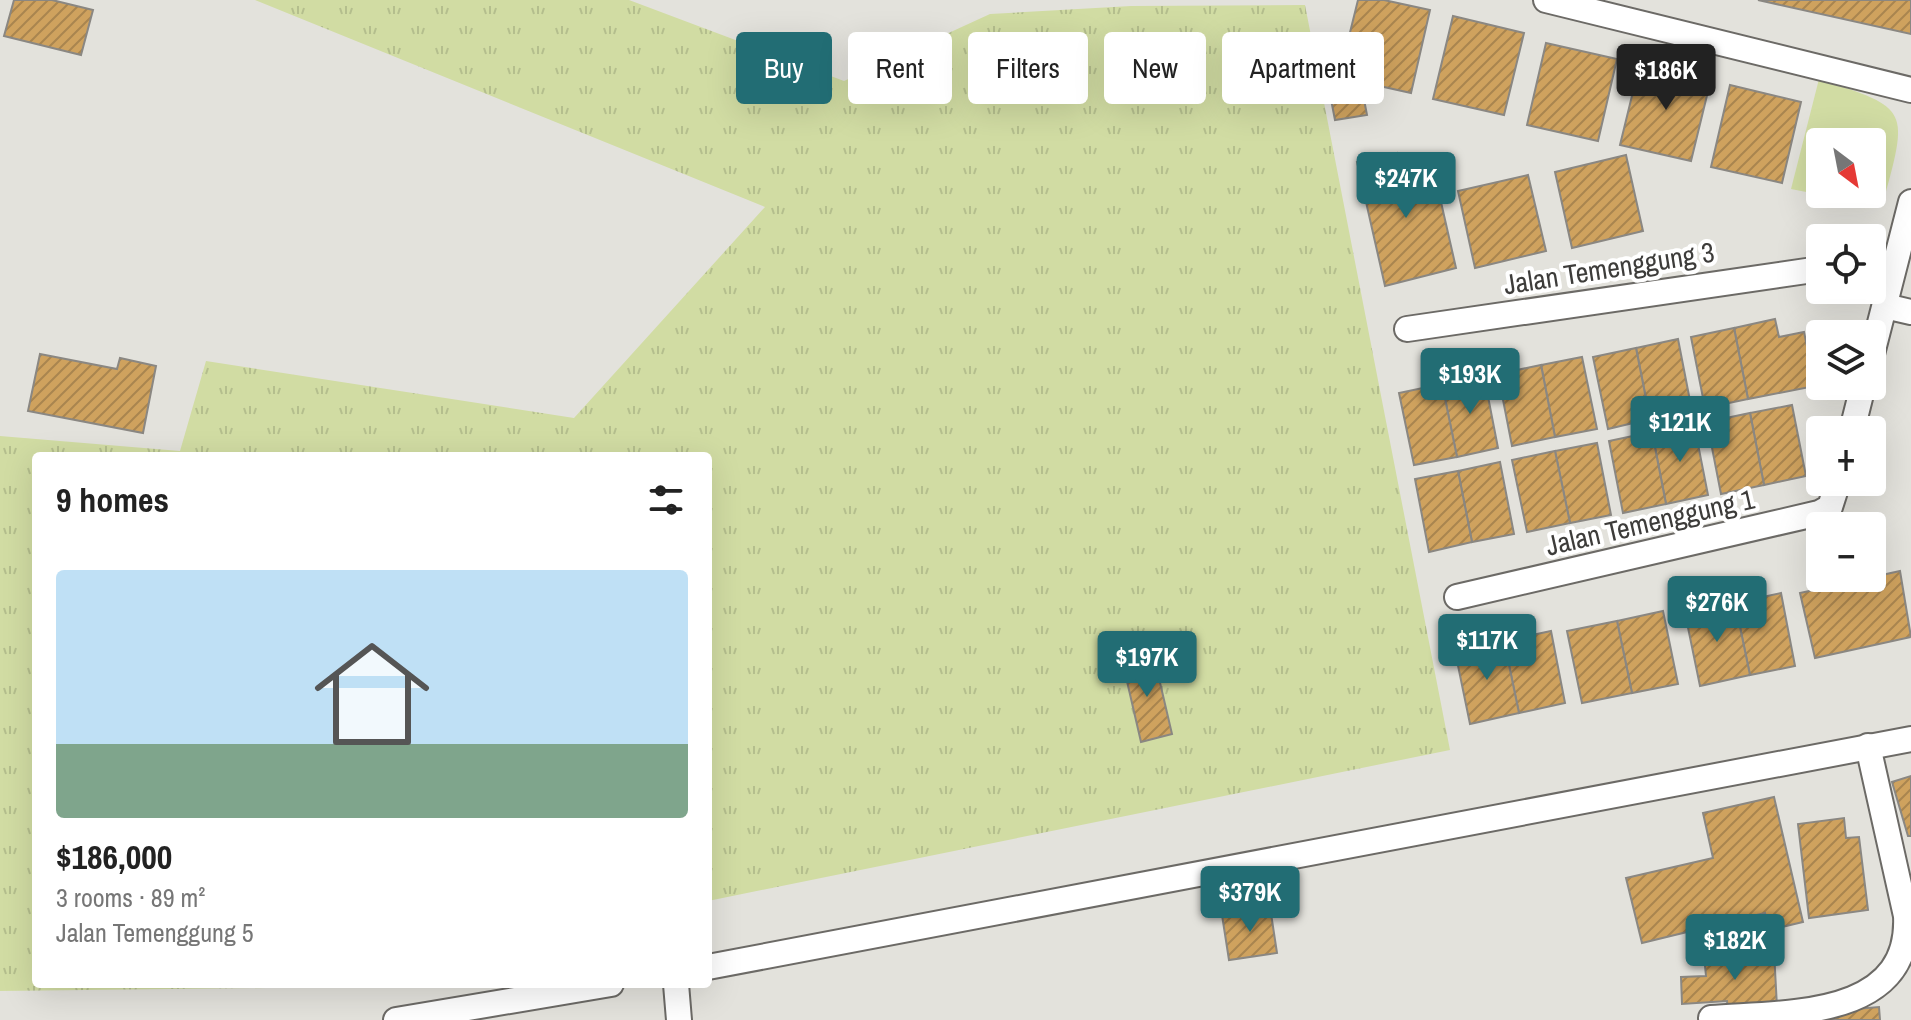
<!DOCTYPE html>
<html lang="en">
<head>
<meta charset="utf-8">
<style>
	:root { --surface:#fff; --page:#f6f6f6; --text:#222; --muted:#767676; --accent:#226d74 }
	body { margin:0; font-family:"Archivo Narrow",sans-serif; background:var(--page); color:var(--text); height:100vh; display:flex; flex-direction:column; font-size:30px; white-space:nowrap }
	* { box-sizing:border-box; margin:0 }
	p { font-size:26px; color:var(--muted) }
	.icon { flex:none; width:44px; height:44px; fill:none; stroke:currentColor; stroke-width:2; stroke-linecap:round; stroke-linejoin:round }
	.map { position:relative; flex:1; overflow:hidden }
	.drawer { position:absolute; left:32px; top:452px; width:680px; height:536px; display:flex; flex-direction:column; background:var(--surface); border-radius:8px; box-shadow:0 8px 32px #0002 }
	.drawer>* { flex:none }
	.top-card { position:absolute; left:736px; top:32px; width:760px; height:72px; display:flex; gap:16px }
	.needle { width:52px; rotate:148deg }
	.controls { position:absolute; left:1806px; top:128px; display:grid; gap:16px }
	.controls a { display:grid; place-items:center; width:80px; height:80px; border-radius:8px; background:var(--surface); box-shadow:0 8px 32px #0002; font-size:40px }
	.price { position:absolute; translate:-50% -68px; padding:0 18px; border-radius:8px; background:var(--accent); color:#fff; font-size:26px; line-height:52px; filter:drop-shadow(0 2px 4px #0008) }
	.price::after { content:''; position:absolute; left:50%; top:48px; width:24px; height:18px; margin-left:-12px; background:inherit; clip-path:polygon(0 0,100% 0,50% 100%) }
	.price.current { background:#222; color:#fff }
	ul { padding:0; list-style:none }
	li { display:grid; align-content:center; gap:16px; height:424px; padding:0 24px }
	li span { display:grid; place-items:center; height:248px; border-radius:8px; color:#555 }
	li>.icon { margin-inline-start:auto }
	span .icon { width:144px; height:144px; fill:#fffc; stroke-width:1 }
	li b { font-size:34px }
	h2 { display:flex; justify-content:space-between; align-items:center; height:96px; padding:0 24px; font-size:34px }
	.tag { padding:0 28px; border-radius:8px; background:var(--surface); box-shadow:0 8px 32px #0002; font-size:28px; line-height:72px }
	.tag.current { background:var(--accent); color:#fff }
	.map>svg:first-child { display:block }
</style>
</head>
<body>
<div class="map">
<svg width="1911" height="1020" viewBox="0 0 1911 1020">
	<defs>
		<pattern id="grass-tufts" width="24" height="20" patternUnits="userSpaceOnUse" patternTransform="scale(2)"><rect width="24" height="20" fill="#d1dca3"/><path d="M3 7l-1-3M5 7V3M7 7l1-3M15 17l-1-3M17 17v-4M19 17l1-3" fill="none" stroke="#b4be8d"/></pattern>
		<pattern id="building-hatch" width="6" height="6" patternUnits="userSpaceOnUse" patternTransform="scale(2)"><rect width="6" height="6" fill="#cfa25e"/><path d="M-1 1l2-2M0 6l6-6M5 7l2-2" fill="none" stroke="#a9854f"/></pattern>
	</defs>
	<rect width="100%" height="100%" fill="#e3e2dc"/>
	<path fill="url(#grass-tufts)" d="M255,0H629L844,81L990,14L1131,6L1305,5L1450,750L708,901V456H36V984H289L266,988L0,991V436L180,451L206,361L574,418L765,207Z"/>
	<path fill="#d1dca3" fill-rule="evenodd" d="M1819,79C1911,109 1909,108 1882,207L1791,189ZM1820,142H1872V194H1820Z"/>
	<g fill="url(#building-hatch)" stroke="#8a8782" stroke-width="2">
		<path d="M14,0H52L93,10L81,55L4,36Z"/>
		<path d="M1358,0H1384L1430,10L1411,93L1339,77Z"/>
		<path d="M1758,0H1911V34Z"/>
		<path d="M1453,16L1524,33L1504,115L1433,99Z"/>
		<path d="M1546,43L1617,59L1598,141L1527,125Z"/>
		<path d="M1640,63L1711,79L1691,161L1620,145Z"/>
		<path d="M1361,84L1367,115L1335,120L1329,89Z"/>
		<path d="M1730,85L1801,102L1782,183L1711,167Z"/>
		<path d="M1397,153L1402,175L1433,167L1456,268L1385,286L1357,162Z"/>
		<path d="M1626,155L1643,231L1572,248L1555,172Z"/>
		<path d="M1528,175L1546,251L1475,268L1458,191Z"/>
		<path d="M1775,319L1779,337L1804,332L1809,356L1820,353V385L1748,399L1734,328Z"/>
		<path d="M1734,328L1748,399L1705,408L1691,337Z"/>
		<path d="M1678,339L1692,411L1650,419L1636,348Z"/>
		<path d="M1636,348L1650,419L1608,429L1593,357Z"/>
		<path d="M40,354L117,369L120,358L156,366L143,433L28,411Z"/>
		<path d="M1582,357L1597,429L1555,437L1541,365Z"/>
		<path d="M1541,365L1555,437L1512,446L1498,374Z"/>
		<path d="M1484,376L1498,448L1457,457L1442,384Z"/>
		<path d="M1442,384L1457,457L1414,465L1399,393Z"/>
		<path d="M1792,405L1806,476L1764,485L1750,413Z"/>
		<path d="M1750,413L1764,485L1721,494L1707,422Z"/>
		<path d="M1694,424L1708,495L1666,504L1652,432Z"/>
		<path d="M1652,432L1666,504L1623,513L1609,441Z"/>
		<path d="M1597,443L1611,515L1570,523L1555,451Z"/>
		<path d="M1555,451L1570,523L1527,532L1512,460Z"/>
		<path d="M1500,462L1514,534L1472,542L1458,471Z"/>
		<path d="M1458,471L1472,542L1429,552L1415,479Z"/>
		<path d="M1900,571L1911,637L1815,658L1800,593Z"/>
		<path d="M1781,593L1795,666L1750,675L1735,603Z"/>
		<path d="M1735,603L1750,675L1700,686L1685,613Z"/>
		<path d="M1663,611L1678,684L1632,693L1617,621Z"/>
		<path d="M1617,621L1632,693L1582,703L1567,631Z"/>
		<path d="M1551,631L1565,703L1519,713L1504,641Z"/>
		<path d="M1504,641L1519,713L1470,724L1455,651Z"/>
		<path d="M1154,657L1172,734L1141,742L1123,664Z"/>
		<path d="M1911,776V836H1908L1892,782Z"/>
		<path d="M1774,797L1803,922L1769,930L1765,913L1642,943L1626,878L1713,858L1703,813Z"/>
		<path d="M1844,818L1846,838L1859,837L1868,910L1809,918L1798,824Z"/>
		<path d="M1270,907L1277,953L1229,960L1222,915Z"/>
		<path d="M1774,951L1777,1007L1728,1011L1727,1001L1682,1004L1681,977L1706,976L1704,956Z"/>
		<path d="M1879,1007L1880,1020H1831V1011Z"/>
	</g>
	<g fill="none" stroke-linecap="round" stroke-linejoin="round">
		<defs>
			<g id="minor">
				<path d="M1546,0L1911,90"/>
				<path d="M1885,306L1911,312"/>
				<path d="M1407,329L1820,269"/>
				<path d="M1872,354L1911,202"/>
				<path d="M1852,430L1863,386"/>
				<path d="M1457,597L1819,513L1830,507L1838,482"/>
				<path d="M708,967L1911,739"/>
				<path d="M676,984L679,1020"/>
				<path d="M1711,1018C1784,1012 1911,1020 1906,916L1868,746"/>
				<path d="M396,1020L611,984"/>
			</g>
		</defs>
		<use href="#minor" stroke="#6c6a66" stroke-width="28"/>
		<use href="#minor" stroke="#fff" stroke-width="24"/>
	</g>
	<g text-anchor="middle" stroke-width="8" stroke-linejoin="round" paint-order="stroke">
		<g font-size="28" fill="#3d3c3a" stroke="#fff">
			<text transform="translate(1609 268) rotate(-9)" y="10">Jalan Temenggung 3</text>
			<text transform="translate(1650 522) rotate(-13)" y="10">Jalan Temenggung 1</text>
		</g>
	</g>
</svg>
<div class="controls">
<a><svg class="needle" viewBox="-14 -14 28 28"><path d="M0-13l5 13h-10z" fill="#e53935"/><path d="M0 13l5-13h-10z" fill="#767676"/></svg></a>
<a><svg class="icon" aria-label="locate" viewBox="0 0 24 24"><circle cx="12" cy="12" r="6"/><path d="M12 2v4M12 18v4M2 12h4M18 12h4"/></svg></a>
<a><svg class="icon" aria-label="layers" viewBox="0 0 24 24"><path d="M12 4l9 5-9 5-9-5zM3 14l9 5 9-5"/></svg></a>
<a>+</a>
<a>−</a>
</div>
<b class="price current" style="left:1666px;top:112px">$186K</b>
<b class="price" style="left:1406px;top:220px">$247K</b>
<b class="price" style="left:1470px;top:416px">$193K</b>
<b class="price" style="left:1680px;top:464px">$121K</b>
<b class="price" style="left:1717px;top:644px">$276K</b>
<b class="price" style="left:1487px;top:682px">$117K</b>
<b class="price" style="left:1147px;top:699px">$197K</b>
<b class="price" style="left:1250px;top:934px">$379K</b>
<b class="price" style="left:1735px;top:982px">$182K</b>
<div class="top-card">
<a class="tag current">Buy</a>
<a class="tag">Rent</a>
<a class="tag">Filters</a>
<a class="tag">New</a>
<a class="tag">Apartment</a>
</div>
<section class="drawer">
<h2>9 homes<svg class="icon" aria-label="filters" viewBox="0 0 24 24"><path d="M4 7h16M4 17h16"/><circle cx="9" cy="7" r="2"/><circle cx="15" cy="17" r="2"/></svg></h2>
<ul>
<li><span style="background:linear-gradient(#bfe0f5 70%,#7fa58c 0)"><svg class="icon" aria-label="home" viewBox="0 0 24 24"><path d="M3 11l9-7 9 7M6 9v11h12V9"/></svg></span><div><b>$186,000</b><p>3 rooms · 89 m²</p><p>Jalan Temenggung 5</p></div></li>
</ul>
</section>
</div>
</body>
</html>
